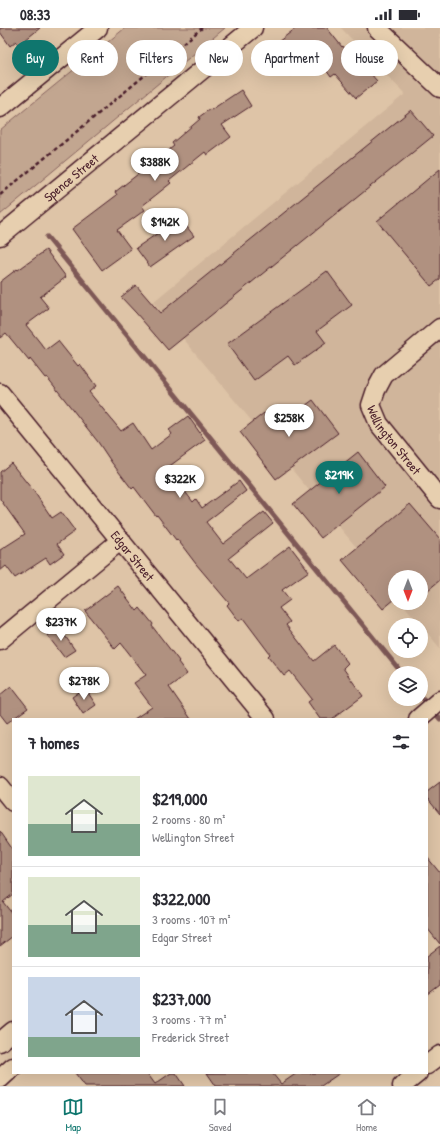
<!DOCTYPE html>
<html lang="en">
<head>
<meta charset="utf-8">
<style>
	:root { --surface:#fff; --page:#f2f2f3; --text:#2b2b33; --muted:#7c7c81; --line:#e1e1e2; --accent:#0f766e }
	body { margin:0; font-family:"Patrick Hand",sans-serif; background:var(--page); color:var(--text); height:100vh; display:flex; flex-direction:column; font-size:15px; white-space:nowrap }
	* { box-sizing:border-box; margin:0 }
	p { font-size:13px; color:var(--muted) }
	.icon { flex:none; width:22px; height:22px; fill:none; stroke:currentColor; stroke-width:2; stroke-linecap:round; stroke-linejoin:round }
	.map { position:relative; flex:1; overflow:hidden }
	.details { position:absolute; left:12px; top:690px; width:416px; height:356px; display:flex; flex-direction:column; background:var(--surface); border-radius:0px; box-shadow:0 4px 16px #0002 }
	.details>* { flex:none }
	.guide { position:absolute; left:12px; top:12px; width:416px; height:36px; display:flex; gap:8px }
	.needle { width:26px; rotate:180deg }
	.controls { position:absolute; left:388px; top:542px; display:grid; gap:8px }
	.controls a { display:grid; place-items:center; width:40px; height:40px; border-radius:50%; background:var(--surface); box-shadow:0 4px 16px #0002; font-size:20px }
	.price { position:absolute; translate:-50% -34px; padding:0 9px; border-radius:14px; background:#fff; color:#222; font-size:13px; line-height:26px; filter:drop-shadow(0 1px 2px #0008) }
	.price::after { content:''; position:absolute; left:50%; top:24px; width:12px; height:9px; margin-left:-6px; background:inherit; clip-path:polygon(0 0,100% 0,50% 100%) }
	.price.active { background:var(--accent); color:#fff }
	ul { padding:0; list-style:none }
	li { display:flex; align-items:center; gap:12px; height:100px; padding:0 16px }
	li+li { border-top:1px solid var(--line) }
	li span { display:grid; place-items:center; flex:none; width:112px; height:80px; border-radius:0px; color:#555 }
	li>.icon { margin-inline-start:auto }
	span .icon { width:48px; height:48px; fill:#fffc; stroke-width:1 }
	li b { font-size:17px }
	h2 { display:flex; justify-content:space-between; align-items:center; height:48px; padding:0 16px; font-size:17px }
	.chip { padding:0 14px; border-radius:18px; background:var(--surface); box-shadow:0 4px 16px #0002; font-size:14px; line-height:36px }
	.chip.active { background:var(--accent); color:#fff }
	.status { display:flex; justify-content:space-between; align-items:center; height:28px; padding:0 20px; background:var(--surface); direction:ltr }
	.status svg { height:11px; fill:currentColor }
	.menu { display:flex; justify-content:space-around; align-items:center; height:56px; border-top:1px solid var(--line); background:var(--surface); font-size:11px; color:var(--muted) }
	.menu a { display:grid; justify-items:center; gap:2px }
	.menu .active { color:var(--accent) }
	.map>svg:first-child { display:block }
</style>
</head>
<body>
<div class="status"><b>08:33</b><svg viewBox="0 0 49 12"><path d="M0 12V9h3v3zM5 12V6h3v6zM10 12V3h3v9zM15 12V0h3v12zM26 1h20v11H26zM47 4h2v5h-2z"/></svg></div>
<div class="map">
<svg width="440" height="1058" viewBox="0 0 440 1058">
	<rect width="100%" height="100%" fill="#dec4a7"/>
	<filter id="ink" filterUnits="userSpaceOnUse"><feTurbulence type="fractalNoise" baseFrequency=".025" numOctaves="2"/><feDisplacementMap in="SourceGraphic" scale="8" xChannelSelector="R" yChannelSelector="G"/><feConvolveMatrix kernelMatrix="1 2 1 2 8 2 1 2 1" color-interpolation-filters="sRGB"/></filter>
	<g filter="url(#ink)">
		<path fill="#d0b59b" d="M341,0H440V620L402,575H421V549H395V566L153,274L405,66Z"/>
		<path fill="#c2a690" stroke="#86625e" d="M125,0H225L0,187V102Z"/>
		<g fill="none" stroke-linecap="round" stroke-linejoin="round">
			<g stroke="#7e5856" stroke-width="5">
				<path d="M47,209L402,645"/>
				<path d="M421,668L440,691"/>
			</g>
		</g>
		<g fill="#b09180" stroke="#4a1f2b">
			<path d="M0,0H40L19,17L16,13L10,18L0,4Z"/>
			<path d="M296,0H327L342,19L343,18L360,40L363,37L377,53L356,70L335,46L331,49L316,28L290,48L269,21Z"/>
			<path d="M241,62L251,78L222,97L231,109L207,127L205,124L169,153L171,155L142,178L145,182L117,202L131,221L102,242L72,201L117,167L115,164L174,118L172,115L200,91L199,89L210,81L211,82Z"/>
			<path d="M411,82L433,108L168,322L136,285L121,269L136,257L160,285Z"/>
			<path d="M440,141V251L431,258L377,193Z"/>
			<path d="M180,190L194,208L150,239L136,220Z"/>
			<path d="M46,222L66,249L40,269L49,280L26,297L46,322L58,313L78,338L80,336L96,358L89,364L121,403L133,395L151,422L172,406L169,402L188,388L205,412L167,440L193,474L196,471L202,480L239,453L246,463L206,494L223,516L264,484L273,495L229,530L246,551L290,518L309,543L282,562L290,572L279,580L290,594L286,597L314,633L334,617L348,635L343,640L363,668L332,691H320L308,674L312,671L290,643L284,648L268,628L270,626L243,590L239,593L227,577L229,575L196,536L177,511L176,512L157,487L156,488L134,459L132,461L112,435L98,414L47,349L45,350L30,331L29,333L6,305L0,310V254L17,241L18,242Z"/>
			<path d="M327,243L352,277L317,303L326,315L295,337L288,328L254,353L227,316Z"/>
			<path d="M313,372L338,405L276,451L240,404L264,385L276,399Z"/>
			<path d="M358,424L385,459L321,510L293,476Z"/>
			<path d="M11,435L35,465L52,490L61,484L75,503L57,516L64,526L50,536L46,530L15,550L6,538L0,543V522L25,506L0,471V444Z"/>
			<path d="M410,476L440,511V552L421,568V549H395V571L383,581L342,532Z"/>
			<path d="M118,558L137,583L140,580L153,596L152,598L179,633L178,634L187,646L169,659L191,691H134L152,679L134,655L146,647L121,615L115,621L85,583Z"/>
			<path d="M58,598L75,622L64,629L47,607Z"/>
			<path d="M11,658L28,680L7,695L0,686V667Z"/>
			<path d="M85,660L96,677L83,686L72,669Z"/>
			<path d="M440,754V786L427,770V764Z"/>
			<path d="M0,803L13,822V866L3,874L13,887V908L0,918Z"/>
			<path d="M427,829L440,845V916L427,900Z"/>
			<path d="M440,918V957L427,967V928Z"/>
			<path d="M75,1045H147L155,1056L171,1045H176L185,1058H85Z"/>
			<path d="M207,1045H272L281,1056L297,1045H340L321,1058H216Z"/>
		</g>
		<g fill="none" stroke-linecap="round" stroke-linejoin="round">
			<defs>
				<g id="minor">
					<path d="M377,0L440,60"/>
					<path d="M0,80L98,0"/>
					<path id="s1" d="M0,208L253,0"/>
					<path id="s2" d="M440,300L384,347L376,362L371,377L379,396L440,471"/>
					<path id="s3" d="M0,365L266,691"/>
					<path d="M0,612L121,512"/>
					<path d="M418,691L440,672"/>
					<path d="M0,758L13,774"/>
					<path d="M0,1014L13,1003"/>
					<path d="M427,1037L440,1027"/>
					<path d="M0,1051L13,1039"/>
					<path d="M402,1058L418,1045"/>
				</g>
			</defs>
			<use href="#minor" stroke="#4a1f2b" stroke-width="21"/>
			<path stroke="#4a1f2b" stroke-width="2.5" stroke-dasharray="4 3" stroke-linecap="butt" d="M0,167L202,0"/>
			<use href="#minor" stroke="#e7cfaf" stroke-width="18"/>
		</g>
	</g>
	<g text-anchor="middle" stroke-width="3" stroke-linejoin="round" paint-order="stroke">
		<g font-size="13" fill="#4a1f2b" stroke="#e7cfaf">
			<text dy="5" stroke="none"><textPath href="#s1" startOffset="92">Spence Street</textPath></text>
			<text dy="5" stroke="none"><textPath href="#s2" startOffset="148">Wellington Street</textPath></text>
			<text dy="5" stroke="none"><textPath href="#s3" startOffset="210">Edgar Street</textPath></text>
		</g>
	</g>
</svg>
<div class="controls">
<a><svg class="needle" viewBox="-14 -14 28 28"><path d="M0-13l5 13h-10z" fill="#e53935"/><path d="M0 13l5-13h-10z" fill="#7c7c81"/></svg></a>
<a><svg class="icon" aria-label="locate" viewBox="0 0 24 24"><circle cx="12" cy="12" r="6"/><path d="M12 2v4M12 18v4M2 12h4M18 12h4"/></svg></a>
<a><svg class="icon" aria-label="layers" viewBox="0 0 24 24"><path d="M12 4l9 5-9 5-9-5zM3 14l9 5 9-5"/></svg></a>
</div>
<b class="price" style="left:155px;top:154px">$388K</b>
<b class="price" style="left:165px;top:214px">$142K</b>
<b class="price" style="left:289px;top:410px">$258K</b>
<b class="price active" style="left:339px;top:467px">$219K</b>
<b class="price" style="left:180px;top:471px">$322K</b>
<b class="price" style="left:61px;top:614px">$237K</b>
<b class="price" style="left:84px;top:673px">$278K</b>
<div class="guide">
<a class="chip active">Buy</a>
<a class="chip">Rent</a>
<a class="chip">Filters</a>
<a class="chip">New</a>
<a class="chip">Apartment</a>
<a class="chip">House</a>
</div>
<section class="details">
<h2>7 homes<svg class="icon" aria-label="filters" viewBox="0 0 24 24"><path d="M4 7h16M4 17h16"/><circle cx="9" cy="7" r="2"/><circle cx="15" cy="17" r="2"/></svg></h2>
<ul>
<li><span style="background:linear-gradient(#dfe7d0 60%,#7fa58c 0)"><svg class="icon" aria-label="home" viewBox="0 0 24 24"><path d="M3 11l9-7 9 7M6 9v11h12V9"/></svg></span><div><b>$219,000</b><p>2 rooms · 80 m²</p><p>Wellington Street</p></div></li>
<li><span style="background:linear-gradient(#dfe7d0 60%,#7fa58c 0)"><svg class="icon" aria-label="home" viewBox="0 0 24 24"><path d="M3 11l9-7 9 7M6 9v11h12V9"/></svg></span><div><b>$322,000</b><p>3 rooms · 107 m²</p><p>Edgar Street</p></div></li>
<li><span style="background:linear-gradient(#c9d6e8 75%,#7fa58c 0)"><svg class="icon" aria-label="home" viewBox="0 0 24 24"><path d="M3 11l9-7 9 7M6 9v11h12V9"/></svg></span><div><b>$237,000</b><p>3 rooms · 77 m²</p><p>Frederick Street</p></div></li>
</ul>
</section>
</div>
<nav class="menu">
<a class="active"><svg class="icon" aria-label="map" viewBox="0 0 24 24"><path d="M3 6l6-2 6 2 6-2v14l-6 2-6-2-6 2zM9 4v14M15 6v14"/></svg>Map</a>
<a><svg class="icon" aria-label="saved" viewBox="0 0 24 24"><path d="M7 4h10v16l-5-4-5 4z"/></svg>Saved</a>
<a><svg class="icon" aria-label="home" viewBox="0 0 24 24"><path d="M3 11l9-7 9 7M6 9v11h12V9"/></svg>Home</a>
</nav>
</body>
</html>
